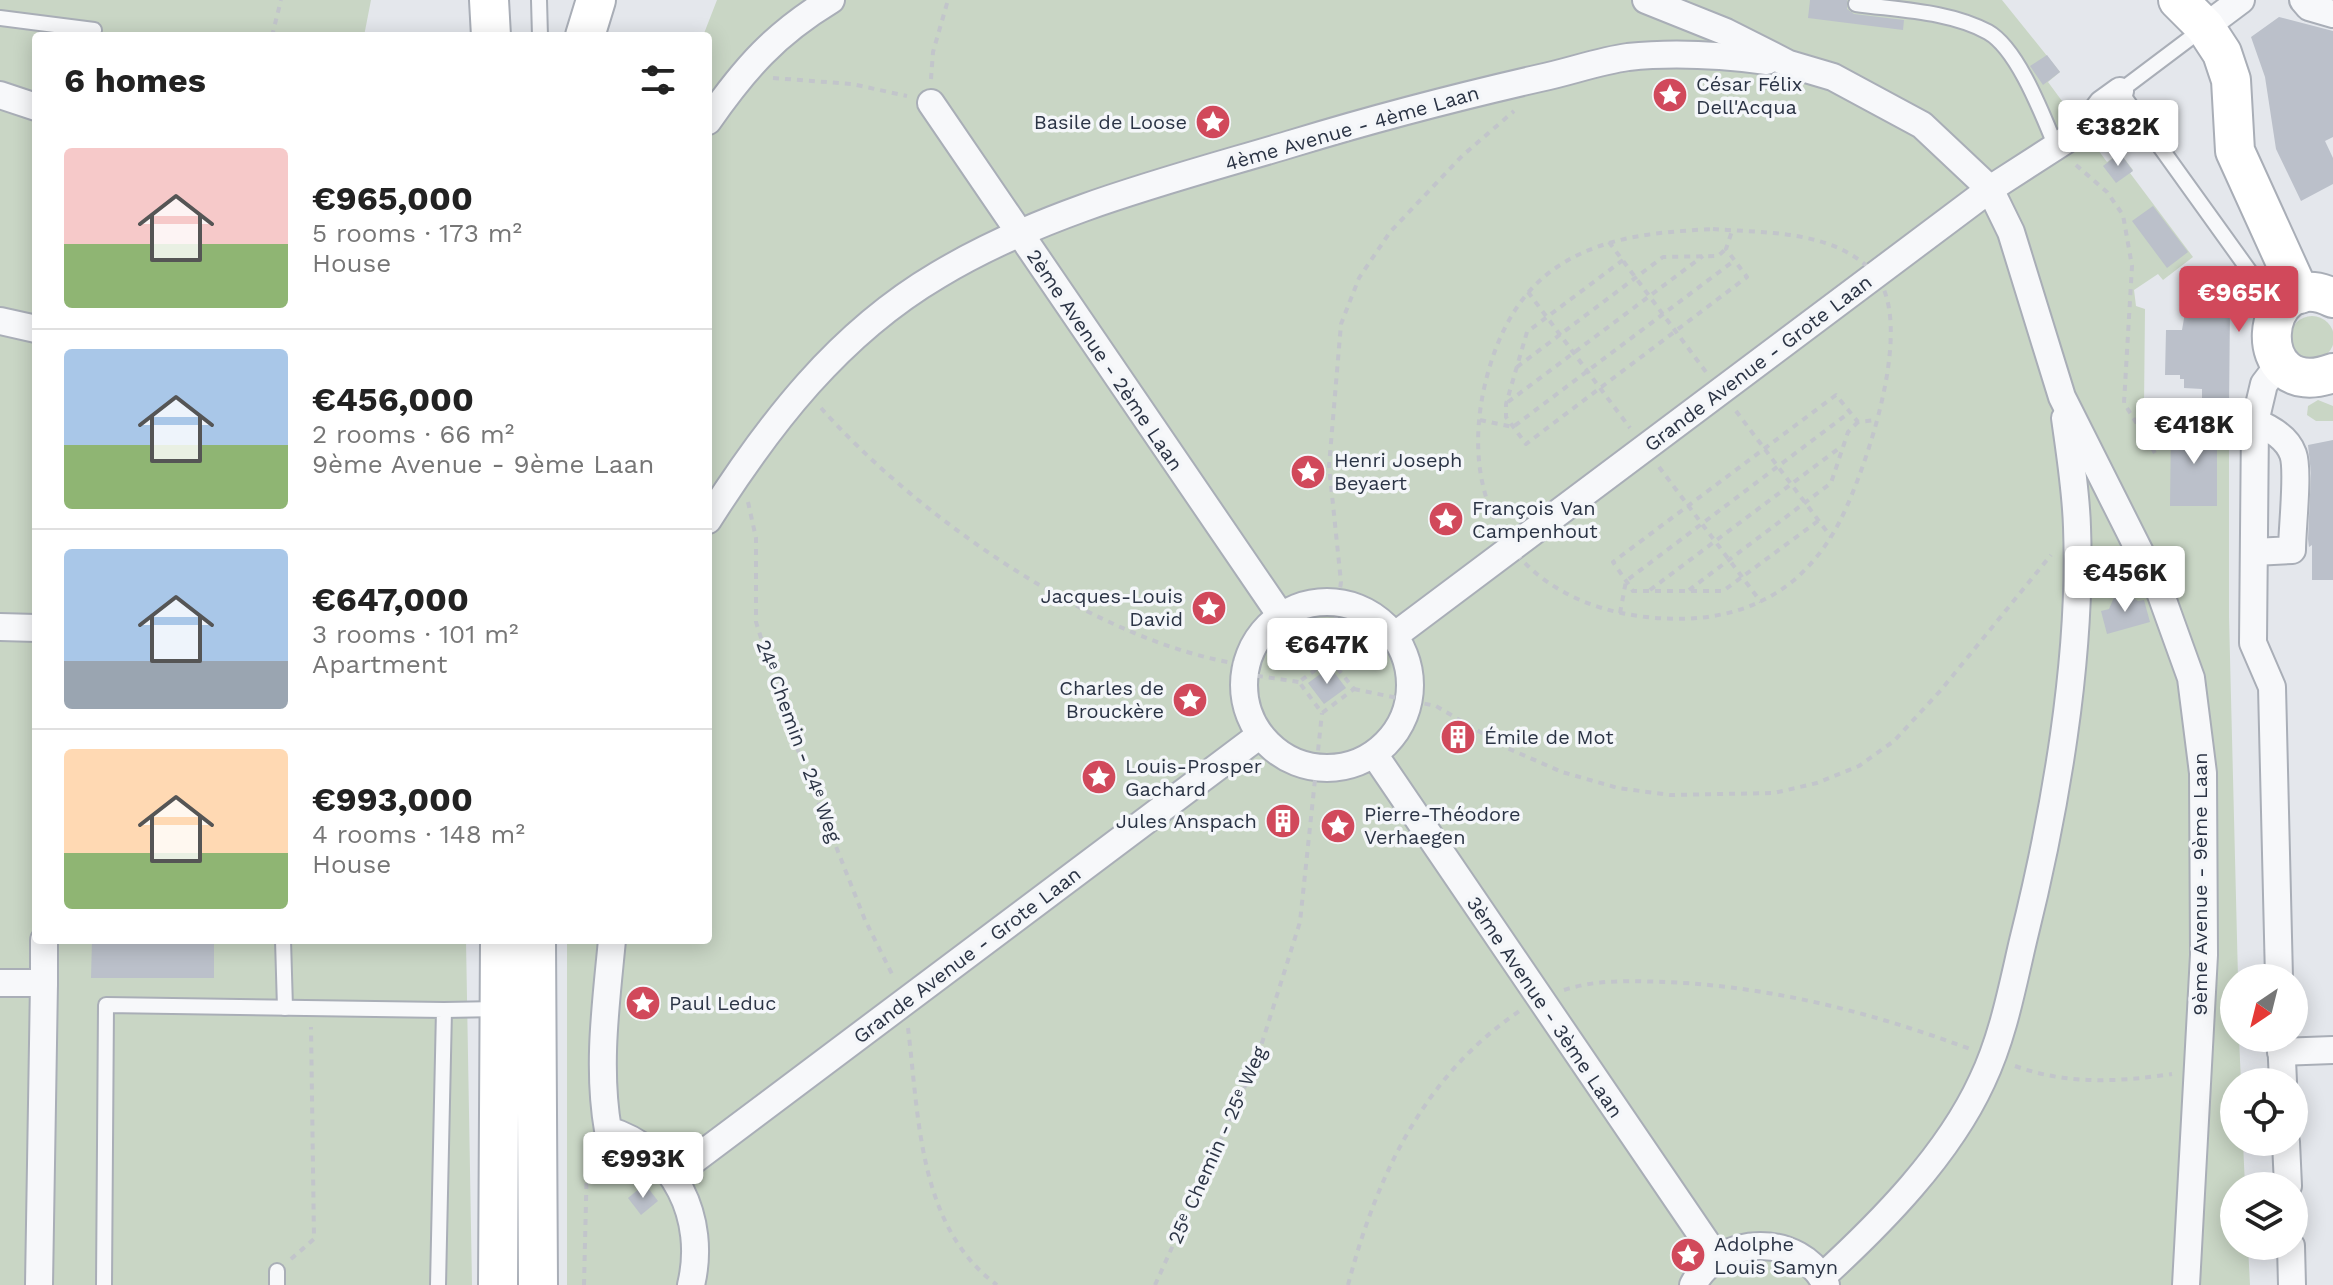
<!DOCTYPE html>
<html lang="en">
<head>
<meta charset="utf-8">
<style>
	:root { --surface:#fff; --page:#f6f6f6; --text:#222; --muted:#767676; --line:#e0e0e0; --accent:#d1495b }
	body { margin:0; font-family:"Work Sans",sans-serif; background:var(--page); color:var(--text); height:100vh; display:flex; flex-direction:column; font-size:30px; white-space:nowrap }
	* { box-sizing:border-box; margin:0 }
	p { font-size:26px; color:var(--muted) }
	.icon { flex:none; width:44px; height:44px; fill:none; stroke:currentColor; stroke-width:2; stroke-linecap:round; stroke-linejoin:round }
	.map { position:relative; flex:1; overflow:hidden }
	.sheet { position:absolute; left:32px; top:32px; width:680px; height:912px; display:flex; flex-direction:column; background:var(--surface); border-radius:8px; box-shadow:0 4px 20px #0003 }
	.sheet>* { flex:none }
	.needle { width:52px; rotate:215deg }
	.controls { position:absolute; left:2220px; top:964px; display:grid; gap:16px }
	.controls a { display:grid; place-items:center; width:88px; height:88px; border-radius:50%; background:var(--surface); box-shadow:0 4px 20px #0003; font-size:40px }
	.price { position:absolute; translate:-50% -68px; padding:0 18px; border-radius:8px; background:#fff; color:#222; font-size:26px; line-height:52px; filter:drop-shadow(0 2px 4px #0008) }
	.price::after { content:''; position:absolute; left:50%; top:48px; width:24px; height:18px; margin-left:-12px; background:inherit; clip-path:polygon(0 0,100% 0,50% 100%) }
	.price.active { background:var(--accent); color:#fff }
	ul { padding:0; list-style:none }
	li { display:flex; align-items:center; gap:24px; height:200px; padding:0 32px }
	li+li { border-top:2px solid var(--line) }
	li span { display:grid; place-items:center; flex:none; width:224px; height:160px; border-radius:8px; color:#555 }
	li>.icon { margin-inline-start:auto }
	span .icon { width:96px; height:96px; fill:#fffc; stroke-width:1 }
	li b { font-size:34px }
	h2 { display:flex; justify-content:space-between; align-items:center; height:96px; padding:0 32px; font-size:34px }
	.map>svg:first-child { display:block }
</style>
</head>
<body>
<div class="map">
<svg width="2333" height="1285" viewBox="0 0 2333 1285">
	<rect width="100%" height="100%" fill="#e4e7ec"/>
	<g fill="#c9d6c5">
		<path d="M0,0H371L364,36H36V940H466L472,1285H0Z"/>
		<path d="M717,0H2002L2060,72L2048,82L2107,162L2120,153L2133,170L2130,173L2193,257L2163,280L2158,274L2134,290L2136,306L2145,309L2144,406L2229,408V617L2238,978H2234V1038H2239L2241,1082H2234V1142H2243L2245,1186H2234V1246H2248L2250,1285H567V940H708V36H703Z"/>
		<circle cx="2312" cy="338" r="22"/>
		<path d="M2318,400L2333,406V421H2316L2307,415L2308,406Z"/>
	</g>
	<g fill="#bbc0ca">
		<path d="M1810,0H1847V9L1854,14L1904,20L1903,30L1808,18Z"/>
		<path d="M2279,17L2333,31V137L2325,141L2333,158V184L2301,201L2276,149L2265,77L2251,37Z"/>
		<path d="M2047,55L2060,72L2043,85L2030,66Z"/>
		<path d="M2120,153L2133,171L2116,183L2103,166Z"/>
		<path d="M2153,206L2188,252L2167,268L2132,221Z"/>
		<path d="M2210,296H2222L2230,308L2229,408H2202V389L2184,388V379H2180V375H2165L2166,330H2182L2186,307L2203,305Z"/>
		<path d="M2171,425H2217V506H2170Z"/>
		<path d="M2333,440V580H2312V545L2309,547L2308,539L2311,473L2308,445Z"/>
		<path d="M2124,592L2138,601L2144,600L2150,622L2107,634L2101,611L2109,609L2115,595Z"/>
		<path d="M1330,667L1346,688L1324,704L1308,683Z"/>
		<path d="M92,940H214V978H91Z"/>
		<path d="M645,1184L658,1201L641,1215L628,1198Z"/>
	</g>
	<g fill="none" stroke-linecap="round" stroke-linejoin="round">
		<defs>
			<g id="lane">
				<path d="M539,0L540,36"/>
				<path d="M1856,4C1899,10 1949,11 1988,32C2018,49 2043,116 2056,147"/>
				<path d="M0,18L94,30"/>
				<path d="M2205,27L2120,91L2268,297L2282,305"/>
				<path d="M283,940L285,1008"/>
				<path d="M444,1010L499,1009"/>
				<path d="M104,1285L106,1005L444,1010L438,1285"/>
				<path d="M277,1285V1271"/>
			</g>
			<g id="street">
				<path d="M1646,0L1726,32L1789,64L1833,77L1922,125L1990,189L2011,232L2062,397L2160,592L2191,678L2203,773L2204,955L2186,1285"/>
				<path d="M2303,0L2309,7L2333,14"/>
				<path d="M2205,27L2241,0"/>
				<path d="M0,95L36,107"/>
				<path d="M931,103L1281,616"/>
				<path d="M708,121C745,68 775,34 831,0"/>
				<path d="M0,321L36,329"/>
				<path d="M708,520C769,424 838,334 938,275C1046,210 1174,179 1294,143C1376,118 1457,97 1540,78C1569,72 1599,61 1628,57C1674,52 1722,55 1767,61"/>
				<path d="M2254,552L2292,550C2292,529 2299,470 2293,454C2287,437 2270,428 2255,422"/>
				<circle cx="1327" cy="685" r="83"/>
				<path d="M0,627L36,628"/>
				<path d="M1394,636L1990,189L2083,129L2102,104L2120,91"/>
				<path d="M1374,754L1717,1258"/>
				<path d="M612,940C606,1003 597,1067 608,1130C675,1150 707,1219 691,1285"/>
				<path d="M2279,978L2272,687L2253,643L2255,422L2264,384L2280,363"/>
				<path d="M0,983H44L39,1285"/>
				<path d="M44,983V940"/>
				<path d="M2281,1038L2283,1082"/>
				<path d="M2281,1052L2333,1050"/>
				<path d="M2286,1142L2288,1186"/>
				<path d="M674,1175L1260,735"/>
				<path d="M2291,1246L2292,1285"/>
				<path d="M1822,1277C1882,1222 1948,1155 1982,1081C2003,1037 2012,988 2023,941C2055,813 2082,659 2077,527C2076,491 2070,454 2065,418"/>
				<path d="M1693,1285C1720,1234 1800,1232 1826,1285"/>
			</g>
			<g id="secondary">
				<path d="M489,0L491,36"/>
				<path d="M2178,0L2205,27L2222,53L2231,80L2235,151L2300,294"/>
				<path d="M585,36L596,0"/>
				<path d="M2333,298C2257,261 2246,405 2333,373"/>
				<path d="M536,940L538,1285"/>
				<path d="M498,1285L500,940"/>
			</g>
		</defs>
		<use href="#lane" stroke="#a9aeb7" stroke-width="18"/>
		<use href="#street" stroke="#a9aeb7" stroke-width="30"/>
		<use href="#secondary" stroke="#a9aeb7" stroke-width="42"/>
		<g stroke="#c2c5cb" stroke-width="4" stroke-dasharray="6 6" stroke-linecap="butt">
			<path d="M272,36L281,0"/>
			<path d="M773,78L852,84L907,96"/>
			<path d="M931,79L933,52L948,0"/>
			<path d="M2076,165L2107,192L2123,215L2132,266L2124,403L2155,453"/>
			<path d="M1713,229C1766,233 1832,230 1872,271C1919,318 1866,468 1841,519C1829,543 1813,564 1793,581C1751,615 1699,623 1646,617C1517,602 1455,505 1486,380C1497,336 1518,293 1557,267C1603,236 1658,232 1713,229Z"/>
			<path d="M1609,242L1706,372"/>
			<path d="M1623,260L1527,332L1506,404V417L1526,444L1747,277L1726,249L1732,231"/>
			<path d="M1528,292L1630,428"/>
			<path d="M1517,367L1663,257L1718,256L1726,249"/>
			<path d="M1508,402L1703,256"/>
			<path d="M821,408C918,517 1099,645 1246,665"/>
			<path d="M1736,411L1831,537"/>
			<path d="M1480,420L1513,427L1735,260"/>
			<path d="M1659,467L1761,602"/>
			<path d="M748,502L756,538V622L790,730L865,920L894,978"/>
			<path d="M1818,521L1723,591H1633L1613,562L1836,395L1858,422L1876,420"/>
			<path d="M1650,590L1842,446"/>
			<path d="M1689,590L1831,483L1848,432L1858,422"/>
			<path d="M1620,613L1626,581L1850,412"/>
			<path d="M1330,659L1354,689L1322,713L1299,682L1330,659L1341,582L1329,466L1341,324L1359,278L1390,232L1462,156L1514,111"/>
			<path d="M1245,674L1299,682"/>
			<path d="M1354,689L1436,706L1507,748L1562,772L1618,788L1670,795L1774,793L1817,783L1859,766L1894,741L1941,690L2051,555"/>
			<path d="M1564,990C1597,979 1633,981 1667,982C1773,987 1870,1012 1970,1049"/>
			<path d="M908,1028C919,1117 918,1227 997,1285"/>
			<path d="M2015,1066C2068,1085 2118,1082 2172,1074"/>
			<path d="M291,1259L314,1239L311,1027"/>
			<path d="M584,1285L587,1160L593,1149"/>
			<path d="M1155,1285L1256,1062L1300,922L1322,713"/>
			<path d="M1348,1285C1377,1175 1424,1075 1521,1010"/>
		</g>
		<use href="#lane" stroke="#f7f8fa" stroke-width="14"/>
		<use href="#street" stroke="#f7f8fa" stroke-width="26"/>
		<use href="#secondary" stroke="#fff" stroke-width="38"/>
	</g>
	<defs>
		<symbol id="sight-disc" viewBox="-11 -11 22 22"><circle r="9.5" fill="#d1495b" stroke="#f4f6f9"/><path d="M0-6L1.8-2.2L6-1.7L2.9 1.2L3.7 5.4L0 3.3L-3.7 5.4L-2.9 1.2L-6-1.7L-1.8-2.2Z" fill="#fff"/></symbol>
		<symbol id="building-disc" viewBox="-11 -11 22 22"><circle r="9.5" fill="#d1495b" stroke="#f4f6f9"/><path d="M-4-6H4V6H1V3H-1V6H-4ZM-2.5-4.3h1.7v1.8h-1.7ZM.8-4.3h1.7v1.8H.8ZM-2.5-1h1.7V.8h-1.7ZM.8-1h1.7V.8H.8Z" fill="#fff"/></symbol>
	</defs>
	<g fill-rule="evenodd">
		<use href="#sight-disc" x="1650" y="75" width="40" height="40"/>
		<use href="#sight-disc" x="1193" y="102" width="40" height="40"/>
		<use href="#sight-disc" x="1288" y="452" width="40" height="40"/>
		<use href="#sight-disc" x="1426" y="499" width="40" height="40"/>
		<use href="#sight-disc" x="1189" y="588" width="40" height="40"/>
		<use href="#sight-disc" x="1170" y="680" width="40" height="40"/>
		<use href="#building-disc" x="1438" y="717" width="40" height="40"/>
		<use href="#sight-disc" x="1079" y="757" width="40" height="40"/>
		<use href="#building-disc" x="1263" y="801" width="40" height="40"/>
		<use href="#sight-disc" x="1318" y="806" width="40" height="40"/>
		<use href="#sight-disc" x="623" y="983" width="40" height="40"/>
		<use href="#sight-disc" x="1668" y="1235" width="40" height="40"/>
	</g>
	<g text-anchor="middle" stroke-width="7" stroke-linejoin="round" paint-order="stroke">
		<g font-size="20" fill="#2b3445" stroke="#f4f6f9" text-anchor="start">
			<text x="1696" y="91">César Félix<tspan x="1696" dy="23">Dell'Acqua</tspan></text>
			<text x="1187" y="129" text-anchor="end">Basile de Loose</text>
			<text x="1334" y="467">Henri Joseph<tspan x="1334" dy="23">Beyaert</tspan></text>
			<text x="1472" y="515">François Van<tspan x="1472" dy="23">Campenhout</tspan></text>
			<text x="1183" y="603" text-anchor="end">Jacques-Louis<tspan x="1183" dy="23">David</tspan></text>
			<text x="1164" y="695" text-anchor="end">Charles de<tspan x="1164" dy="23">Brouckère</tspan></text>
			<text x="1484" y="744">Émile de Mot</text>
			<text x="1125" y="773">Louis-Prosper<tspan x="1125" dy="23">Gachard</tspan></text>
			<text x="1364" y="821">Pierre-Théodore<tspan x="1364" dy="23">Verhaegen</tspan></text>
			<text x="1257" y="828" text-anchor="end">Jules Anspach</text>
			<text x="669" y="1010">Paul Leduc</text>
			<text x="1714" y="1251">Adolphe<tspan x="1714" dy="23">Louis Samyn</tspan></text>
		</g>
		<g font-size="20" fill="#2b3445" stroke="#f4f6f9">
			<text transform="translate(1352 128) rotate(-16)" y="7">4ème Avenue - 4ème Laan</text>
			<text transform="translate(1105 360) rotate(56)" y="7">2ème Avenue - 2ème Laan</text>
			<text transform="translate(1758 363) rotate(-37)" y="7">Grande Avenue - Grote Laan</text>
			<text transform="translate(799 741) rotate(70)" y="7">24ᵉ Chemin - 24ᵉ Weg</text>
			<text transform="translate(2200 884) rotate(-90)" y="7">9ème Avenue - 9ème Laan</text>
			<text transform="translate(967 955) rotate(-37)" y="7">Grande Avenue - Grote Laan</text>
			<text transform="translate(1545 1007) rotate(56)" y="7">3ème Avenue - 3ème Laan</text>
			<text transform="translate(1217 1145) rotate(-66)" y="7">25ᵉ Chemin - 25ᵉ Weg</text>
		</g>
	</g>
</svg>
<div class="controls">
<a><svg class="needle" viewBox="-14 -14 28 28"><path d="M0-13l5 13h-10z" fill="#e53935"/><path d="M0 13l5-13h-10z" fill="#767676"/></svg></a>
<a><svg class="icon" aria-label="locate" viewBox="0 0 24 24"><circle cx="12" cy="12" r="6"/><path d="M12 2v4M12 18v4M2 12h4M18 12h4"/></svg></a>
<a><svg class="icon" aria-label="layers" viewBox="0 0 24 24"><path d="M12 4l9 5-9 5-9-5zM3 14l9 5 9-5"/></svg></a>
</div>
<b class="price" style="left:2118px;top:168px">€382K</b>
<b class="price active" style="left:2239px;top:334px">€965K</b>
<b class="price" style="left:2194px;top:466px">€418K</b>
<b class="price" style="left:2125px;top:614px">€456K</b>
<b class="price" style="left:1327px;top:686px">€647K</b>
<b class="price" style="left:643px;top:1200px">€993K</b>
<section class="sheet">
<h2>6 homes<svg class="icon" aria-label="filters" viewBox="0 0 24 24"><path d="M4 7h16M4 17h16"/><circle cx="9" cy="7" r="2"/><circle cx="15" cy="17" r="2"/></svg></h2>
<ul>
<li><span style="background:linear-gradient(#f6c9c9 60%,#8fb573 0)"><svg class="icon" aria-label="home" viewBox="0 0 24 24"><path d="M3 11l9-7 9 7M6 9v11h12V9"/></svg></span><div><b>€965,000</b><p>5 rooms · 173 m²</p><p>House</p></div></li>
<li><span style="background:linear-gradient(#a9c7e8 60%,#8fb573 0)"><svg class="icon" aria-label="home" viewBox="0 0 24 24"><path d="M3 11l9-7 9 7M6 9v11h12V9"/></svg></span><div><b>€456,000</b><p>2 rooms · 66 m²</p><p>9ème Avenue - 9ème Laan</p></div></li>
<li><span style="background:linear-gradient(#a9c7e8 70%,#9aa5b1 0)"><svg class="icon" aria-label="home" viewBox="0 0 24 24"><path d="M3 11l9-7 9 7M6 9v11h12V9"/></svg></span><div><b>€647,000</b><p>3 rooms · 101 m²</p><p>Apartment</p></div></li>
<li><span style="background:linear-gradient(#ffd9b3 65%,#8fb573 0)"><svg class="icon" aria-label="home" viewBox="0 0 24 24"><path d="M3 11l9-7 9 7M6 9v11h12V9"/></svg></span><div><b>€993,000</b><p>4 rooms · 148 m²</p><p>House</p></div></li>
</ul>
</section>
</div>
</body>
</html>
